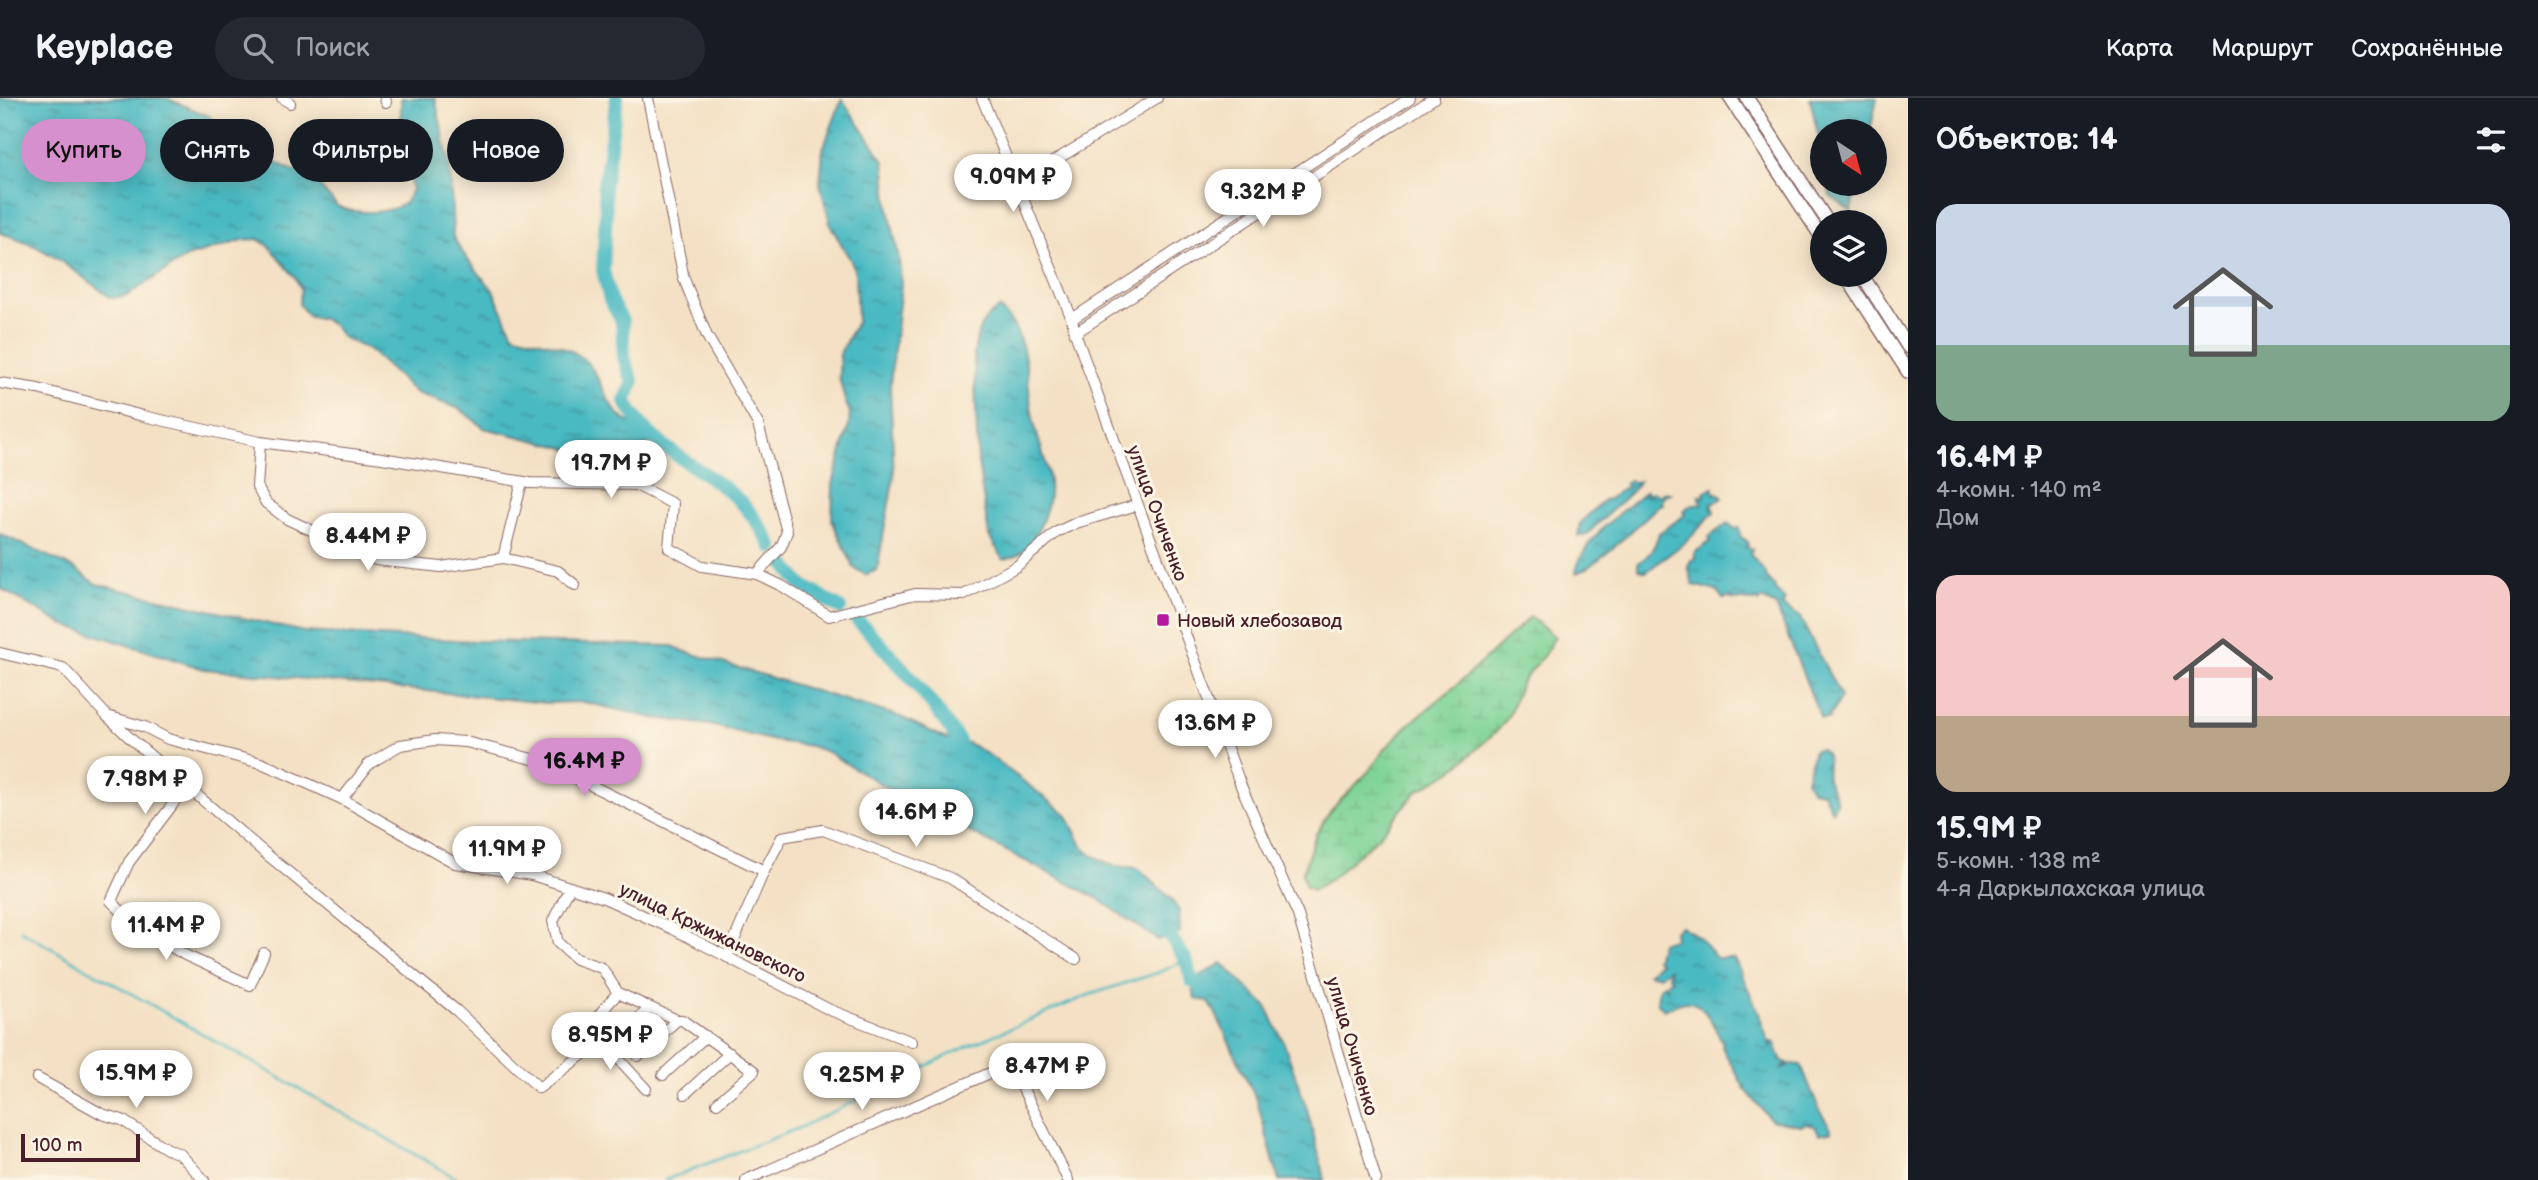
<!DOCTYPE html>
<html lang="ru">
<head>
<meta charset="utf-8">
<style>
	:root { --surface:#171b24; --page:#242831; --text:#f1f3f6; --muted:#9ea1a6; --line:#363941; --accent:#d690ce }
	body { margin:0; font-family:"Balsamiq Sans",sans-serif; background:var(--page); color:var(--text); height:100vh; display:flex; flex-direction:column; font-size:26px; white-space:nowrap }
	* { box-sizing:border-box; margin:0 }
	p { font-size:23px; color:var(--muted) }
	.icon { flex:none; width:38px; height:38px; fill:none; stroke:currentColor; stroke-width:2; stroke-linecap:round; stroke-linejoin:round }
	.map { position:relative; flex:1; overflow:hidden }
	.side { display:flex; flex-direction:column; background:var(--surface); width:630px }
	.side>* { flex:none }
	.guide { position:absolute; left:21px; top:21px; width:665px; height:63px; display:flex; gap:14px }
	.needle { width:46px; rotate:144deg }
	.buttons { position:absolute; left:1810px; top:21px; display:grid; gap:14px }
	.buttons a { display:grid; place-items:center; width:77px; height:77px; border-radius:50%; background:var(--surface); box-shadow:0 4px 18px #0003; font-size:35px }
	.scale { position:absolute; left:21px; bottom:18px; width:119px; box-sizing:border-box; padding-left:7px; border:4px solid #4a1f2b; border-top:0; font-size:19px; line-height:24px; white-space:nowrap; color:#4a1f2b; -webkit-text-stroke:5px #fcf5e5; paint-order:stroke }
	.price { position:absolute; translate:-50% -60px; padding:0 16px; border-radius:24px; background:#fff; color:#222; font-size:23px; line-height:46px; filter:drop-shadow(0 2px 4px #0008) }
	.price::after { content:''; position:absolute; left:50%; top:42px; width:21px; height:16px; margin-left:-10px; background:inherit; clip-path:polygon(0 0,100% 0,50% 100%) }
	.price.active { background:var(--accent); color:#111 }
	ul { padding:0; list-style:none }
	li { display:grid; align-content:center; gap:14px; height:371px; padding:0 28px }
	li span { display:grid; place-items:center; height:217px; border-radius:21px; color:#555 }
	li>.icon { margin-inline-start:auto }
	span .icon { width:126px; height:126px; fill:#fffc; stroke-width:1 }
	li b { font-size:30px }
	h2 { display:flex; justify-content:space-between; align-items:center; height:84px; padding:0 28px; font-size:30px }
	.pill { padding:0 24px; border-radius:32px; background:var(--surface); box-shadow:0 4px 18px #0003; font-size:24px; line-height:63px }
	.pill.active { background:var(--accent); color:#111 }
	header { display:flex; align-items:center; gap:42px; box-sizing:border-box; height:98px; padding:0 35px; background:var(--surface); border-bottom:2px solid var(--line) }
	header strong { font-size:33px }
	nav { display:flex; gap:38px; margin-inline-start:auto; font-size:24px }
	.search { width:490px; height:63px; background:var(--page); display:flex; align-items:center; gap:18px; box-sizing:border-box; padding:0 24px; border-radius:38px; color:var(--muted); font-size:26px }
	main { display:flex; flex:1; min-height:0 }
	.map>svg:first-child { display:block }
</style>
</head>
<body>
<header>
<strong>Keyplace</strong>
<div class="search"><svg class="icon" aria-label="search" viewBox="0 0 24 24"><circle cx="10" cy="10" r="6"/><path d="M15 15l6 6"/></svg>Поиск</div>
<nav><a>Карта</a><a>Маршрут</a><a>Сохранённые</a></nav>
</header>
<main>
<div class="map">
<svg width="1908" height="1082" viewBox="0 0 1908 1082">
	<defs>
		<pattern id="wetland-marsh" width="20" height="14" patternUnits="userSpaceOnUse" patternTransform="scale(1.75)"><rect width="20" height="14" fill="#7dd396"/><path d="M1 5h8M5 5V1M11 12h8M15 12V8" fill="none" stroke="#6eb581"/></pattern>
		<pattern id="water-ripples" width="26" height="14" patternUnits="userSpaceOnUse" patternTransform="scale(1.75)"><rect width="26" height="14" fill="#4ab9c2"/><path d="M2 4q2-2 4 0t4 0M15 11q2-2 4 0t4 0" fill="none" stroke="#40969e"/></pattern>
	</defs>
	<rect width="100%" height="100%" fill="#fcf5e5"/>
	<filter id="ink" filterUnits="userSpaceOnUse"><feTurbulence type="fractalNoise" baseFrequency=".0143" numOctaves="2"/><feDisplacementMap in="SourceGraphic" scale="14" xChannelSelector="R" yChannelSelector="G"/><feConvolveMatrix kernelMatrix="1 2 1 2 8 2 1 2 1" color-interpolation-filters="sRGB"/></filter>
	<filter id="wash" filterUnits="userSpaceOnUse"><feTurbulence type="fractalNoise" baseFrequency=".00686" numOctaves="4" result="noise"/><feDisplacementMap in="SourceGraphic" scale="28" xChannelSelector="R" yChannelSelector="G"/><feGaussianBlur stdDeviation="1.57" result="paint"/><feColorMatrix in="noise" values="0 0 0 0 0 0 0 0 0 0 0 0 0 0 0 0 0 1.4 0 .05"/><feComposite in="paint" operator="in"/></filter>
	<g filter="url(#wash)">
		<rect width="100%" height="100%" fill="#f4e1c5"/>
		<path fill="url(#wetland-marsh)" stroke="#647960" stroke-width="2" d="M1530,519L1555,539L1544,557L1521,585L1508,619L1499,631L1451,674L1417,693L1379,738L1331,781L1313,792L1306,789L1302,776L1316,736L1331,712L1369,673L1387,649L1407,628L1458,586Z"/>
		<g fill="url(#water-ripples)" stroke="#4a6c76" stroke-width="2">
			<path d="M0,0H166L209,18L255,53L289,71L309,76L337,108C356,117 388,116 405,105L412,92L401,25V0H435L450,69L453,139L467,161L493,192L513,236C534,243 563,245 581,259C602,275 603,306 625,322C632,327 643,327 651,331L656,343L635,352L628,360L596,348L595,362L562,349L484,330L460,311L416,295L369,252L342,239L334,228L323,221L308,218L299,206L301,191L295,179L269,148L257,141L243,142L187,159L126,198L111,200C74,173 46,147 0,135Z"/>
			<path d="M1810,0H1877L1870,33H1822V55Z"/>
			<path d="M842,1L884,63L889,112L899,161L901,187L890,287L894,378L877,472L866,477L854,470L832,423L833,386L849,327L850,314L845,303L839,279L840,255L857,223L855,175L851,163L831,128L820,86L823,51Z"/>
			<path d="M1828,86H1857L1851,113L1830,97Z"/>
			<path d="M999,210C1032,238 1025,286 1034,325C1046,372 1061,390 1035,438C1027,452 1019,459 1003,461L989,438L978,364L974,256C978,231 979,224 999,210Z"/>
			<path d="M1629,382L1634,385L1639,383L1633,392L1586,437L1578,438L1580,425L1604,402L1609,401L1623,390L1627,391L1625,385Z"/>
			<path d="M1714,390V396L1718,395L1723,400L1711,405L1714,414L1688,442L1646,474L1638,471V465C1649,459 1656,447 1659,435L1685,417L1683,414L1689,408L1702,406L1699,397L1704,399V394Z"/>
			<path d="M1646,393L1647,398L1653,394L1659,398L1664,394L1670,395L1665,397L1661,404L1663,406L1659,407C1642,423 1596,469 1576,475C1580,444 1623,412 1646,393Z"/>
			<path d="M1728,425L1735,431L1739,430L1740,438L1748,444L1747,450L1752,451L1750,456L1766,476L1765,478L1775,489L1774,491L1785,502L1782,508L1799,518L1841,599L1831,616H1829L1830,621H1821L1776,508L1762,501L1759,504L1757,501L1755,503L1731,501V499L1723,501L1717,493L1693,487L1688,468L1691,462L1695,461L1694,455L1711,443L1709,439Z"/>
			<path d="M0,436L74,470L96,486L304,534L475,543L673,548L683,553L901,619L944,640L968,645L989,657L1066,716L1083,750L1091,757L1114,768L1138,770L1172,802L1179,813L1180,835L1158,842L1097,800L897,696L827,654L811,648L775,643L710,627L654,620L584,604L546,605L204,571L62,526L0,490Z"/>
			<path d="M1821,651L1827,657C1828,665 1825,673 1827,681C1831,693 1842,700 1832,713L1823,694L1812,692L1806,682L1814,652Z"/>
			<path d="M1681,828L1700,840L1716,860H1734L1762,922L1761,923L1771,950V944H1774L1782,963L1788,965L1780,971L1792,966L1801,967L1820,1014L1831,1030V1034L1819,1036L1816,1029L1807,1025L1801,1027L1771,1022L1745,991L1722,949L1723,945C1715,933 1706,903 1686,904C1680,904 1671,909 1664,912L1657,904L1659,890L1664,886L1667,891V884L1672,882L1668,878L1669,871L1659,878L1648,875L1660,864L1656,861L1661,844L1675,841L1674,833Z"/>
			<path d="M1222,865L1266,908L1283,943L1307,1011L1325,1082H1279L1257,1003L1215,914L1208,903L1195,901L1192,883Z"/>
		</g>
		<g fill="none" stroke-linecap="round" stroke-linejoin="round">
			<g stroke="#4ab9c2" stroke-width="2.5">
				<path d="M21,833L460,1082"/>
				<path d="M665,1082L799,1030L966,949L1089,897L1160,874L1186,862"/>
			</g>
			<g stroke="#4ab9c2" stroke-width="14">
				<path d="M617,0L604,89L606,113L603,172L610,202L622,223L624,260L633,285L625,303C651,351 695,364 733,397C750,411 762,430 772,449"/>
				<path d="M782,462L800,486L840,510"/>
				<path d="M856,521C895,559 928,599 959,643"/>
				<path d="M1170,838L1186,862L1192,883L1210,889"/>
			</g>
		</g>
	</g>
	<g filter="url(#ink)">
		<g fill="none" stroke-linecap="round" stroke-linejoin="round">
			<defs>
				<g id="minor">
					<path d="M282,0L290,5"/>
					<path d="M385,0L386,4"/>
					<path d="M648,0L684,181L707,238L758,326L787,434L781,449L757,476"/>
					<path d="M982,0L1072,221L1075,235L1241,688L1298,817L1376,1082"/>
					<path d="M1018,85L1157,0"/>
					<path d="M1072,221L1410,0"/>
					<path d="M1075,235L1434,0"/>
					<path d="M0,285L38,291L143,318L260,344L382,360L530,385L636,387L673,406L669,450L702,468L757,476L782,488L829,518L915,496L964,497L1017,468L1057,434L1076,425L1137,407"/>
					<path d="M260,344L257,389L266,405L287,421L376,462L441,469L503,460L558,473L575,487"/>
					<path d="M503,460L522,384"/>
					<path d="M0,555L63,570L107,618L131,641L259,750L457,913L539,990L586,954C591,925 598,916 618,895L602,870L576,861L558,845L553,823L570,789"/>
					<path d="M107,618L145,629L168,641L261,665L282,674L342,701L455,765L532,777L604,800L673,831L830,912L912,944"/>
					<path d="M183,686L173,706L129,764L111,803L135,827L185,857L250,887L264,855"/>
					<path d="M342,701L369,666L400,647L435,642L466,644L544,664L764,773L727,859"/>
					<path d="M764,773L782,739L823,732L950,780L1076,861"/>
					<path d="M618,895L677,922H682L754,973L717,1005"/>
					<path d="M623,934L649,911"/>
					<path d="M589,938L607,948L646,991"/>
					<path d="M638,958L677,922"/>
					<path d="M663,977L706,938"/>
					<path d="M37,980L102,1016L122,1022L167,1051L180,1056L204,1082"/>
					<path d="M685,996L730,955"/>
					<path d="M746,1082L990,975L1008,977L1021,987L1068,1082"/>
				</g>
				<g id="major">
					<path d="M1730,0L1822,140"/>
					<path d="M1747,0L1828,124"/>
					<path d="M1845,177L1908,274"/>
					<path d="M1862,177L1908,249"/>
				</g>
			</defs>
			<use href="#minor" stroke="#866361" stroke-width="12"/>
			<use href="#major" stroke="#866361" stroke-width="15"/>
			<use href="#minor" stroke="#fff" stroke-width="10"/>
			<use href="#major" stroke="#fff" stroke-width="12"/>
		</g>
	</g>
	<rect fill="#b5179e" stroke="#fcf5e5" stroke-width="2.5" x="1156" y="515" width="14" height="14" rx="3.5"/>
	<g text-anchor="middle" stroke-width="6" stroke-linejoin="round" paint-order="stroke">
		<g font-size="19" fill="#4a1f2b" stroke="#fcf5e5">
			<text transform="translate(1158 415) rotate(70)" y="7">улица Очиченко</text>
			<text transform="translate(713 834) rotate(26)" y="7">улица Кржижановского</text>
			<text transform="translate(1353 948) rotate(74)" y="7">улица Очиченко</text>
		</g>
		<g font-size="19" fill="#4a1f2b" stroke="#fcf5e5" text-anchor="start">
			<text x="1177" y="529">Новый хлебозавод</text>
		</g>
	</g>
</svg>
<div class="buttons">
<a><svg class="needle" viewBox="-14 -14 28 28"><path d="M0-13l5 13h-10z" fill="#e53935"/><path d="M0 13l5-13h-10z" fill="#9ea1a6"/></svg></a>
<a><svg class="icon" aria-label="layers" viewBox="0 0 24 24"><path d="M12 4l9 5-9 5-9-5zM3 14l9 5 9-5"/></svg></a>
</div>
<div class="scale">100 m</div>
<b class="price" style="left:1013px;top:116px">9.09M ₽</b>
<b class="price" style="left:1263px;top:131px">9.32M ₽</b>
<b class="price" style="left:611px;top:402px">19.7M ₽</b>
<b class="price" style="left:368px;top:475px">8.44M ₽</b>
<b class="price" style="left:1215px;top:662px">13.6M ₽</b>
<b class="price active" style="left:584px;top:700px">16.4M ₽</b>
<b class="price" style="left:145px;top:718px">7.98M ₽</b>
<b class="price" style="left:916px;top:751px">14.6M ₽</b>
<b class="price" style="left:507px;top:788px">11.9M ₽</b>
<b class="price" style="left:166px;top:864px">11.4M ₽</b>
<b class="price" style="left:610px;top:974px">8.95M ₽</b>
<b class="price" style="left:1047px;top:1005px">8.47M ₽</b>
<b class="price" style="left:136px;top:1012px">15.9M ₽</b>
<b class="price" style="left:862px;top:1014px">9.25M ₽</b>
<div class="guide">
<a class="pill active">Купить</a>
<a class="pill">Снять</a>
<a class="pill">Фильтры</a>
<a class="pill">Новое</a>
</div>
</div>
<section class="side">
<h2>Объектов: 14<svg class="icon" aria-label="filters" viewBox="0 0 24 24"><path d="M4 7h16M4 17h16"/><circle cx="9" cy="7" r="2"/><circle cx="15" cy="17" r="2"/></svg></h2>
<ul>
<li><span style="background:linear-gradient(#c9d6e8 65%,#7fa58c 0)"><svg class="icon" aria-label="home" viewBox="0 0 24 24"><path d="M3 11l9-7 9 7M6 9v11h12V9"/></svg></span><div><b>16.4M ₽</b><p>4-комн. · 140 m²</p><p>Дом</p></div></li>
<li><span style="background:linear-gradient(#f6c9c9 65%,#b9a48a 0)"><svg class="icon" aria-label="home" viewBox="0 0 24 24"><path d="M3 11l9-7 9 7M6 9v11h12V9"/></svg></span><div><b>15.9M ₽</b><p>5-комн. · 138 m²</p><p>4-я Даркылахская улица</p></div></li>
</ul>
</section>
</main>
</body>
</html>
